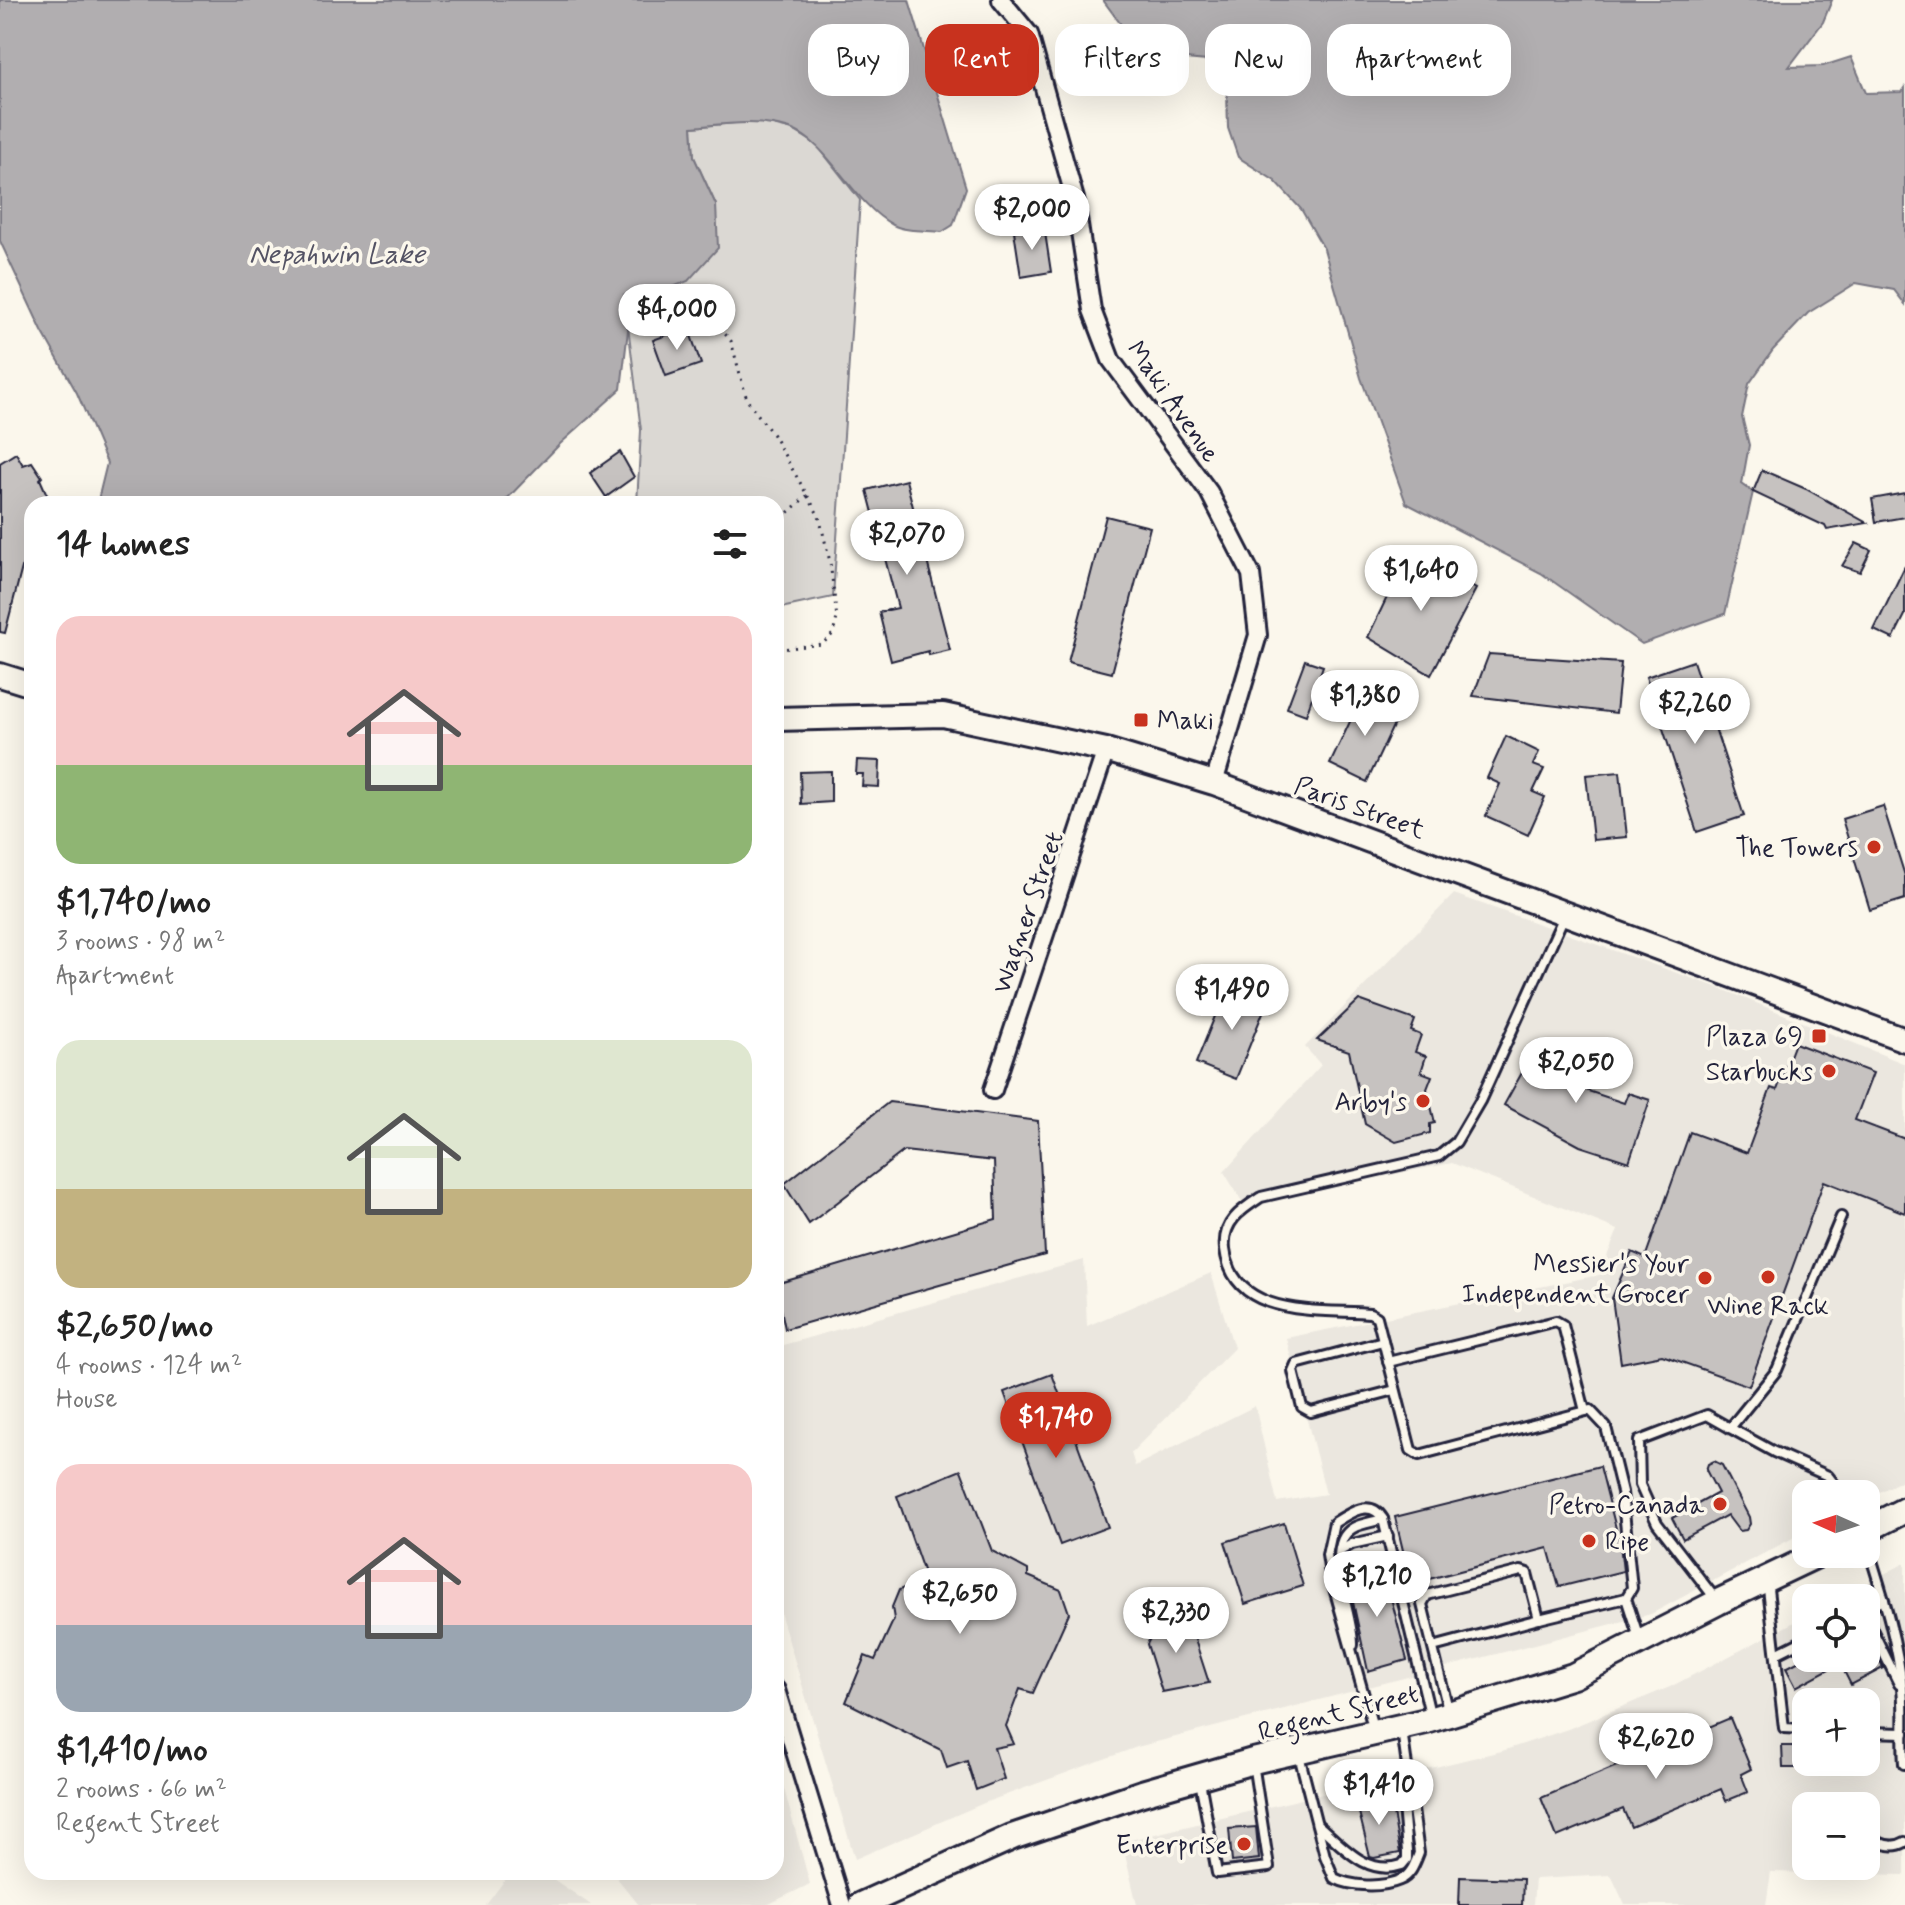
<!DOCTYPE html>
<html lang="en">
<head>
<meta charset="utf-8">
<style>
	:root { --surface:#fff; --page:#f6f6f6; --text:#222; --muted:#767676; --accent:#c8321e }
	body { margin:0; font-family:Mynerve,sans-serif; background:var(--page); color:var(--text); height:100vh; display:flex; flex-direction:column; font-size:30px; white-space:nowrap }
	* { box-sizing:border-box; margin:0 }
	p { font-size:26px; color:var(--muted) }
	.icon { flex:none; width:44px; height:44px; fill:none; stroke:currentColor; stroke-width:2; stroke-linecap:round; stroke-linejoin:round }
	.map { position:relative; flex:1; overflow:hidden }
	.details { position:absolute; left:24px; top:496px; width:760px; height:1384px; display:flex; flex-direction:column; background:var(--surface); border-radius:24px; box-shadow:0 8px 32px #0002 }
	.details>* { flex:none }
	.guide { position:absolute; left:808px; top:24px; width:760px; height:72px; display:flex; gap:16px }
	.needle { width:52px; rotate:273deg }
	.buttons { position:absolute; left:1792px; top:1480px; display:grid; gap:16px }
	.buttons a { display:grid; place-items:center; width:88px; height:88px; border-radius:16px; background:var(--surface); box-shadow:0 8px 32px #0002; font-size:40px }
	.price { position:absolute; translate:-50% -68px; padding:0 18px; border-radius:28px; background:#fff; color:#222; font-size:26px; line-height:52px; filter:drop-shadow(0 2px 4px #0008) }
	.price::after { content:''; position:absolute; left:50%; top:48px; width:24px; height:18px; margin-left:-12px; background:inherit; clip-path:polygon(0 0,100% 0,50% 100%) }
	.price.active { background:var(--accent); color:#fff }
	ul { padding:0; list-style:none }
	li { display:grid; align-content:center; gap:16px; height:424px; padding:0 32px }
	li span { display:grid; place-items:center; height:248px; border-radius:24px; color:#555 }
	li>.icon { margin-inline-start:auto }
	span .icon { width:144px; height:144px; fill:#fffc; stroke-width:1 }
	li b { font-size:34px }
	h2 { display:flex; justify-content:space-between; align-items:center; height:96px; padding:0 32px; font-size:34px }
	.pill { padding:0 28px; border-radius:24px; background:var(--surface); box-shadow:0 8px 32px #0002; font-size:28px; line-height:72px }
	.pill.active { background:var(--accent); color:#fff }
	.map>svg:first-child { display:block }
</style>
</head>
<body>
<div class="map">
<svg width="1905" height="1905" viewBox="0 0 1905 1905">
	<rect width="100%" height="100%" fill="#fbf7ec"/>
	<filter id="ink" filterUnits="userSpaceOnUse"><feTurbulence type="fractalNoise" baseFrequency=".0125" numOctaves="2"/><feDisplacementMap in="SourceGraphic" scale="16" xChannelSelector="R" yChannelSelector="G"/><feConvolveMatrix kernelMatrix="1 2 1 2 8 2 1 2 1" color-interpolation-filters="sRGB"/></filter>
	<g filter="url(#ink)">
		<g fill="#ebe7df" fill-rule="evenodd">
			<path d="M1454,894L1722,989L1905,1064V1479L1866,1499V1494H1806V1531L1651,1614L1137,1747L984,1803L855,1859L776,1599V1347L1084,1260L1087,1326L1211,1273L1234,1348L1131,1453L1135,1466L1255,1406L1277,1502L1326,1494L1286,1338L1599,1275L1618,1230L1452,1163L1243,1203L1224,1172L1321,1065L1305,1047Z"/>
			<path d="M1905,1563V1875L1771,1872L1766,1905H1625L1611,1875L1535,1879L1533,1905H1137L1122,1842L1502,1751L1568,1729L1670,1687L1806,1616V1658H1866V1598H1839ZM1806,1702H1866V1762H1806ZM1806,1806H1866V1866H1806Z"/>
			<path d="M776,1760L810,1884L767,1905H639L612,1872H776Z"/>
			<path d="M511,1872H543L591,1905H486Z"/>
		</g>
		<path fill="#dbd8d3" stroke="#7e7d87" stroke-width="2" d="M757,121L793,130L816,144L860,200L833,597L776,609V504H637L641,430L624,294L638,301L716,205L694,157L692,127Z"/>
		<g fill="#b1aeb0" stroke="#787681" stroke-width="2">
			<path d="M0,0H909L966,188L953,225L942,232C928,230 906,232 893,225C852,203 829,142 790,129C758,119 726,124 692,127L694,157L716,205L718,248L688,281L638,301L624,295L628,330L621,389L560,444L502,504H97L107,463L77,393L42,331L0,241Z"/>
			<path d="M1103,0H1832L1823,22L1789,67L1823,66L1851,57L1866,93L1902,92L1905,88V304L1894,290L1856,283L1808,313L1773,350L1749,384L1742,417L1749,445L1742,484L1753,492L1725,614L1642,644L1541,573L1406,503L1361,378L1324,249L1301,209L1275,181L1238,157L1228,128L1227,93L1218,62L1152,56L1131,38Z"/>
		</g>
		<g fill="#c6c2c0" stroke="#22223b" stroke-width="2">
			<path d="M1044,226L1051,272L1021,277L1014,231Z"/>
			<path d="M688,327L701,364L666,376L653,340Z"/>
			<path d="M620,452L634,477L606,497L590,473Z"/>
			<path d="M16,453L23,465L32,462L42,477L40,479L48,497L38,504H32V529L5,633L0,632V463Z"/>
			<path d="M1762,470L1806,489L1867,523L1827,530L1825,526L1753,492Z"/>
			<path d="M906,480L950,650L929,655L928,651L891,661L879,612L898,608L867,490Z"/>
			<path d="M1905,493V517L1876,522L1872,499Z"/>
			<path d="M1106,516L1150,527L1112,673L1068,662Z"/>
			<path d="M1856,543L1871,550L1860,572L1842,566Z"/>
			<path d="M1409,551L1476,589L1431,675L1368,637Z"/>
			<path d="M1905,566V615L1893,639L1874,630Z"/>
			<path d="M1489,654L1621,663L1616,713L1473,696Z"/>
			<path d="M1305,660L1323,666L1306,715L1287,708Z"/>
			<path d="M1693,661L1744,816L1697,832L1646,677Z"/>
			<path d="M1363,694L1400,711L1367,782L1330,764Z"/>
			<path d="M1506,736L1539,752L1533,765L1544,769L1533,792L1545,797L1528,835L1486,816L1500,784L1487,778Z"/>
			<path d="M857,760L880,761L879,787L862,786L863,774H856Z"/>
			<path d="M831,771V802L801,804L800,772Z"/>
			<path d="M1620,772L1627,837L1593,840L1586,775Z"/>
			<path d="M1883,806L1905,876V899L1870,910L1842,819Z"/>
			<path d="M1228,984L1268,1000L1236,1079L1196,1063Z"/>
			<path d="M1359,1000L1415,1020L1411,1031L1421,1035L1415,1052L1426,1056L1421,1072L1432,1076L1427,1089L1435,1123L1430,1124V1133L1396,1142L1365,1124L1349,1051L1317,1040Z"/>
			<path d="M1539,1042L1598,1072L1588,1091L1624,1103L1628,1093L1650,1100L1629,1162L1580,1146L1504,1105Z"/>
			<path d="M1795,1043L1873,1073L1855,1120L1905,1139V1213L1824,1181L1749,1386L1662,1355L1621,1363L1612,1298L1632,1252L1645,1258L1690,1132L1747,1153L1771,1088L1777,1090Z"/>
			<path d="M889,1102L1038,1121L1045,1255L785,1329L776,1284L996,1219L994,1161L904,1151L809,1224L784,1184Z"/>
			<path d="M1052,1374L1108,1527L1060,1545L1004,1392Z"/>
			<path d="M1714,1461L1722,1465L1749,1517L1750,1524L1746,1530L1739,1531L1727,1515L1683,1539L1672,1518L1718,1493L1706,1470L1708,1464Z"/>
			<path d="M1600,1466L1620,1544L1623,1571L1559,1587L1548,1548L1406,1585L1401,1565L1406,1563L1395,1517Z"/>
			<path d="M961,1470L992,1551L1028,1570V1576L1061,1590L1069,1613L1033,1693L1020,1689L1006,1726L1014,1744L994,1748L1004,1779L976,1790L967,1761L947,1768L941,1750L846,1702L865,1656L875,1660L894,1619L892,1607L899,1590L926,1579L897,1496Z"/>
			<path d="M1284,1523L1303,1586L1245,1604L1225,1542Z"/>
			<path d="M1388,1568L1393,1589L1389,1590L1407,1660L1368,1671L1348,1579Z"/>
			<path d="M1187,1615L1209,1683L1162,1692L1147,1644L1158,1623Z"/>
			<path d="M1866,1633L1883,1668L1851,1685L1840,1663L1796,1687L1786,1668L1805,1658H1866Z"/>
			<path d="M1730,1718L1751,1769L1741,1774L1748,1792L1726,1801L1721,1789L1631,1827L1623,1809L1557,1837L1541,1798Z"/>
			<path d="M1782,1746H1806V1768H1783Z"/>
			<path d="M1390,1796L1400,1853L1374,1858L1370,1857L1357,1804Z"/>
			<path d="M1256,1827L1259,1859L1232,1862L1229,1829Z"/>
			<path d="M1460,1877L1523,1879L1522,1905H1459Z"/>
		</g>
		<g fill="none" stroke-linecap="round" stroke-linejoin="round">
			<defs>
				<g id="service">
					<path d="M1565,914L1480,1101L1456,1142L1439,1156L1261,1197C1241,1210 1222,1222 1225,1249C1233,1319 1319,1309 1370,1313L1377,1317L1411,1450L1419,1455L1590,1410L1606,1427L1622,1492L1632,1588L1626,1598L1639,1638"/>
					<path d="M1383,1341L1296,1364L1293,1371L1302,1407L1311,1412L1395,1390"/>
					<path d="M1388,1362L1556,1321L1563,1325L1585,1411"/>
					<path d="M1730,1428L1774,1452L1828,1476L1842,1494"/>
					<path d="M1866,1541C1881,1590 1897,1637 1902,1688C1905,1713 1902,1739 1904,1764"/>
					<path d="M1340,1551L1352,1544L1388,1536"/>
					<path d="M1767,1580L1784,1728L1806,1729"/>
					<path d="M1717,1601L1657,1523L1640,1485L1639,1441L1707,1415L1730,1428L1777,1370L1841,1217"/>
					<path d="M1866,1609L1884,1600"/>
					<path d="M1866,1617L1899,1684"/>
					<path d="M1539,1619L1626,1598"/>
					<path d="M1353,1645C1354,1617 1321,1546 1353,1528C1361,1523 1374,1522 1383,1519"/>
					<path d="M1433,1647L1539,1619L1527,1573L1521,1571L1427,1595L1422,1604L1449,1713"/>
					<path d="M1776,1654L1806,1639"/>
					<path d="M1374,1731L1330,1574L1327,1555L1334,1523C1349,1513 1371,1498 1383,1519L1431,1718"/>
					<path d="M1866,1732L1904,1733"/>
					<path d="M1299,1755L1325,1856L1334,1878C1352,1887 1381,1888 1400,1880C1411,1876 1415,1863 1419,1853L1402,1730"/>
					<path d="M1200,1781L1217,1873L1269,1867L1253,1763"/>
					<path d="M1317,1824C1343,1846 1366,1877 1402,1865L1407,1859V1852L1403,1806L1410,1782"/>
					<path d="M1866,1834C1877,1843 1892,1850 1905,1842"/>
				</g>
				<g id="minor">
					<path d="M1001,0L1029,34L1075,199L1092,310L1111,360L1209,492L1251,574L1258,635L1214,783"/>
					<path d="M993,1090L1106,750"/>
					<path d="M776,1690L842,1905"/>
				</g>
				<g id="secondary">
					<path d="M0,675L32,685"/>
					<path d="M776,719L943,715L1106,750L1214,783L1905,1040"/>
				</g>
				<g id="primary">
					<path d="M1866,1530L1905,1510"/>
					<path d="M861,1905L1012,1837L1142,1793L1253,1761L1426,1721L1573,1676L1718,1602L1819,1554"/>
				</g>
			</defs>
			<use href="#service" stroke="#22223b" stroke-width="14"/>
			<use href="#minor" stroke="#22223b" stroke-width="22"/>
			<use href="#secondary" stroke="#22223b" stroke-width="28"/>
			<use href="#primary" stroke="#22223b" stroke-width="30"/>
			<g stroke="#22223b" stroke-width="3" stroke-dasharray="2 6" stroke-linecap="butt">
				<path d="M690,334L703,327L720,328L731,341L747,400L773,435L819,516L830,562L837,618L833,634L822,644L783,649"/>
				<path d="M776,523L808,495"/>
			</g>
			<use href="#service" stroke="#fbf7ec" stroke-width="8"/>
			<use href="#minor" stroke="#fbf7ec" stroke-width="16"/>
			<use href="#secondary" stroke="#fbf7ec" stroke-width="22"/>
			<use href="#primary" stroke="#fbf7ec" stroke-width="24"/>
		</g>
	</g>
	<g fill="#c8321e" stroke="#fbf7ec" stroke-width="3">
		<rect x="1133" y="712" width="16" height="16" rx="4"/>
		<circle cx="1874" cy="847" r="8"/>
		<rect x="1811" y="1028" width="16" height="16" rx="4"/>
		<circle cx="1829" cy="1071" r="8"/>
		<circle cx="1423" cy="1101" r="8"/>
		<circle cx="1768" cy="1277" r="8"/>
		<circle cx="1705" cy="1278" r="8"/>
		<circle cx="1720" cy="1504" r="8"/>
		<circle cx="1589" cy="1541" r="8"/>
		<circle cx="1244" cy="1844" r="8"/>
	</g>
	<g text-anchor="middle" stroke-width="7" stroke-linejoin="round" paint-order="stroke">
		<g font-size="26" fill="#22223b" stroke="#fbf7ec">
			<text transform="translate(1174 401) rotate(55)" y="9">Maki Avenue</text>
			<text transform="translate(1360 807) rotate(20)" y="9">Paris Street</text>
			<text transform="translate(1027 912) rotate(-71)" y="9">Wagner Street</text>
			<text transform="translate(1338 1712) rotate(-14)" y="9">Regent Street</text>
		</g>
		<g font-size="26" fill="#22223b" stroke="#fbf7ec" text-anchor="end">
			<text x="1157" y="729" text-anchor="start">Maki</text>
			<text x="1858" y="856">The Towers</text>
			<text x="1803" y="1045">Plaza 69</text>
			<text x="1813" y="1080">Starbucks</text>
			<text x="1407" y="1110">Arby's</text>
			<text x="1689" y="1272">Messier's Your<tspan x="1689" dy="30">Independent Grocer</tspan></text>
			<text x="1768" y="1314" text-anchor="middle">Wine Rack</text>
			<text x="1704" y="1513">Petro-Canada</text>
			<text x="1605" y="1550" text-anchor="start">Ripe</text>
			<text x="1228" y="1853">Enterprise</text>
		</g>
		<g font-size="28" font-style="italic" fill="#545364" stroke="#fbf7ec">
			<text x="337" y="263">Nepahwin Lake</text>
		</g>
	</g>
</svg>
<div class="buttons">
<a><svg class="needle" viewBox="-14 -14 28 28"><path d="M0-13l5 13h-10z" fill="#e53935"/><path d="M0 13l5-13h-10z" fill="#767676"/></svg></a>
<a><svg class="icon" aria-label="locate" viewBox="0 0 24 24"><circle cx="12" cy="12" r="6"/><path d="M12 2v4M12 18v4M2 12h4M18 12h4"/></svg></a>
<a>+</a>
<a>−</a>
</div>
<b class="price" style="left:1032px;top:252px">$2,000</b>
<b class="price" style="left:677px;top:352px">$4,000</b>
<b class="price" style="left:907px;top:577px">$2,070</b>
<b class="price" style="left:1421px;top:613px">$1,640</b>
<b class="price" style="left:1365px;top:738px">$1,380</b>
<b class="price" style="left:1695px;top:746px">$2,260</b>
<b class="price" style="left:1232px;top:1032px">$1,490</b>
<b class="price" style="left:1576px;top:1105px">$2,050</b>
<b class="price active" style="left:1056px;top:1460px">$1,740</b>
<b class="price" style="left:1377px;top:1619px">$1,210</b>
<b class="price" style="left:960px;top:1636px">$2,650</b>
<b class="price" style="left:1176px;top:1655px">$2,330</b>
<b class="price" style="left:1656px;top:1781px">$2,620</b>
<b class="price" style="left:1379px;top:1827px">$1,410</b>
<div class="guide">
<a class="pill">Buy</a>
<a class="pill active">Rent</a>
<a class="pill">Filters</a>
<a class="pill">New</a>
<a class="pill">Apartment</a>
</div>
<section class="details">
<h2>14 homes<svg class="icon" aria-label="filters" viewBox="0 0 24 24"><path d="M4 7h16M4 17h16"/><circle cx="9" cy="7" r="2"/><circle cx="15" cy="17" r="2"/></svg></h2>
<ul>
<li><span style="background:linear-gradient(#f6c9c9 60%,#8fb573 0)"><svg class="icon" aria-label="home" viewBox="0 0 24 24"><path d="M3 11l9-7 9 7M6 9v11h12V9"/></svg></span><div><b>$1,740/mo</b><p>3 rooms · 98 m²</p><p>Apartment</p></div></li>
<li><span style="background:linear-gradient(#dfe7d0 60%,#c2b280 0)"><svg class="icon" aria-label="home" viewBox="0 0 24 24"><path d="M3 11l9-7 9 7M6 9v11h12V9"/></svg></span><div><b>$2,650/mo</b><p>4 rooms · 124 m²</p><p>House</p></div></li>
<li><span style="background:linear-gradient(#f6c9c9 65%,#9aa5b1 0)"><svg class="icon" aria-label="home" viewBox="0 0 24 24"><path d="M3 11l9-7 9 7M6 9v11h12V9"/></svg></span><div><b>$1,410/mo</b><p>2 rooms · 66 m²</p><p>Regent Street</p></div></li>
</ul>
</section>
</div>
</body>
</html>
